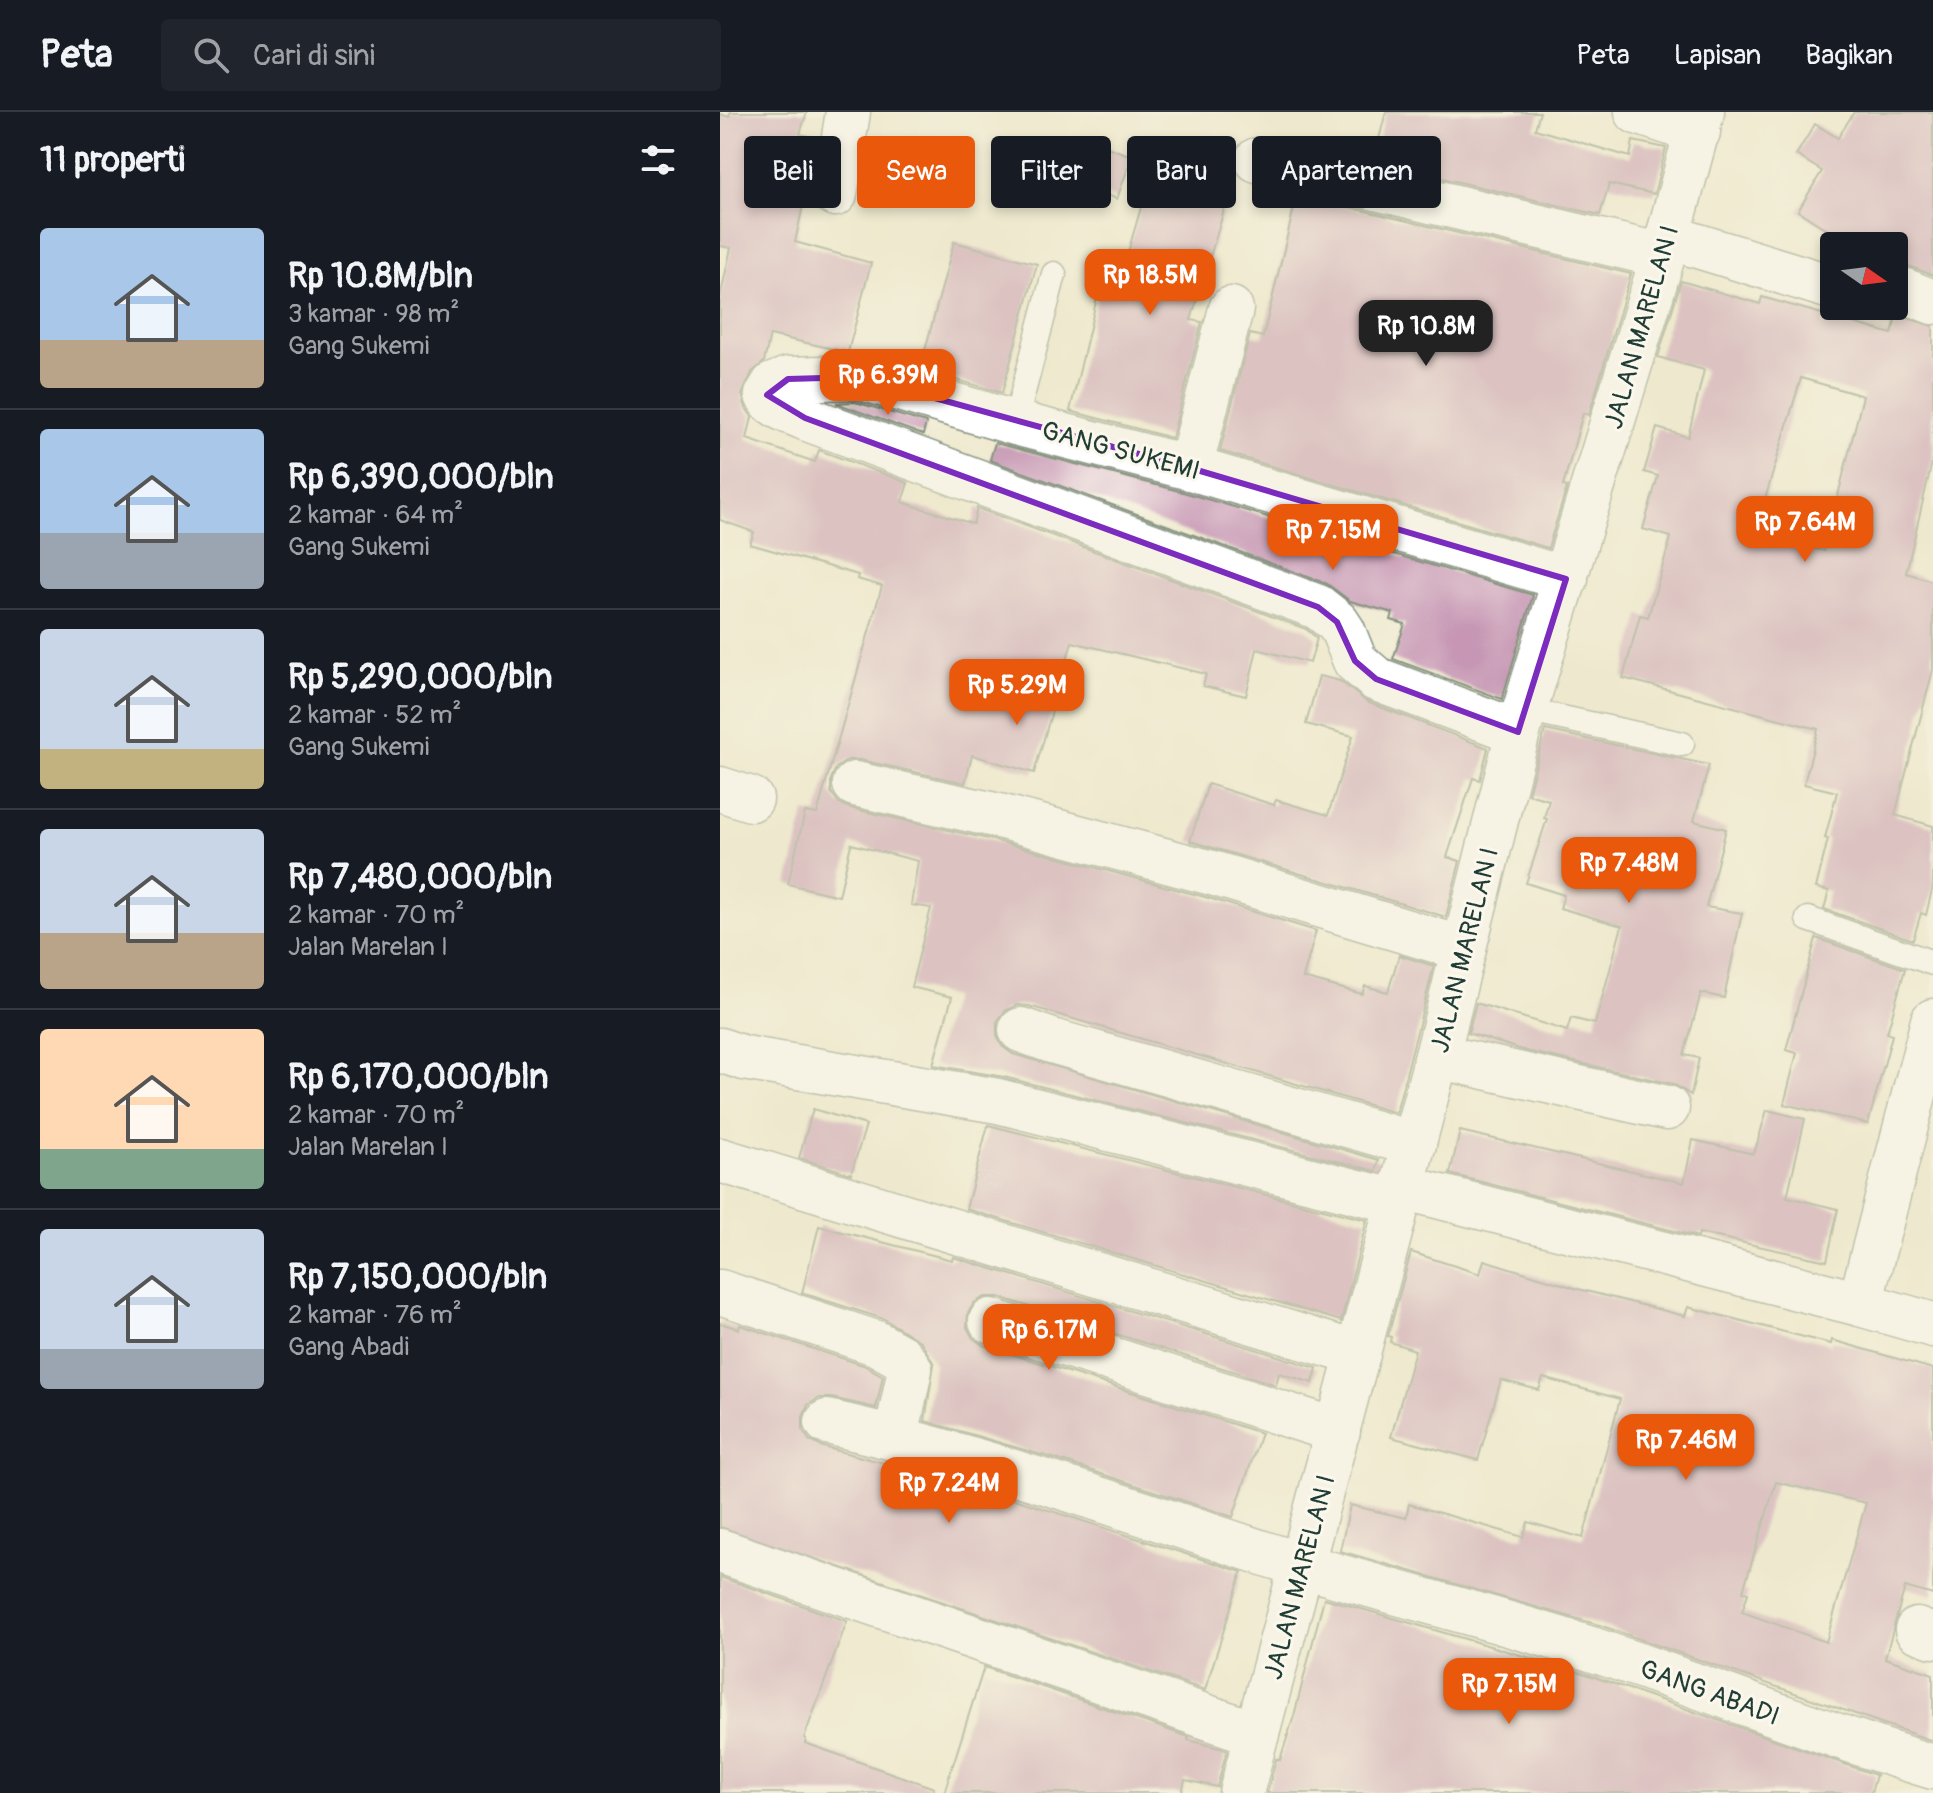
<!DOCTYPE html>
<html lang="id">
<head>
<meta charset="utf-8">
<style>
	:root { --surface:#171b24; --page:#20242c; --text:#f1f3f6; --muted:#9ea1a6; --line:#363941; --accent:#ea580c }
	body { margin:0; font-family:Pangolin,sans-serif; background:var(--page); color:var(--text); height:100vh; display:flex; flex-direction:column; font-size:30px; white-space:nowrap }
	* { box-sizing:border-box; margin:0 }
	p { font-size:26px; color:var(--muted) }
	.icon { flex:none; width:44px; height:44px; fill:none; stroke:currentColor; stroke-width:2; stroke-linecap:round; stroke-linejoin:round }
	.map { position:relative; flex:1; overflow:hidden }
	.panel { display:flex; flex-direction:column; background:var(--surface); width:720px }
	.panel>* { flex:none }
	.guide { position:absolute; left:24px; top:24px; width:760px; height:72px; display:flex; gap:16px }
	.needle { width:52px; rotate:104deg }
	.buttons { position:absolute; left:1100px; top:120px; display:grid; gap:16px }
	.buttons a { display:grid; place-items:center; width:88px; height:88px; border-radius:8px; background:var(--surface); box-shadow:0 4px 12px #0003; font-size:40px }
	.price { position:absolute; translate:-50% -68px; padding:0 18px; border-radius:16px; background:var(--accent); color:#fff; font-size:26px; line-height:52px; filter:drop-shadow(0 2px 4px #0008) }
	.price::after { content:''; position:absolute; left:50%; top:48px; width:24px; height:18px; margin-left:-12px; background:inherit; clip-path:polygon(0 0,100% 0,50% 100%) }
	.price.selected { background:#222; color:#fff }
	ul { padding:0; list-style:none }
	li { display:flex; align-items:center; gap:24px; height:200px; padding:0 40px }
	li+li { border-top:2px solid var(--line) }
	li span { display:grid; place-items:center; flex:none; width:224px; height:160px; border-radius:8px; color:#555 }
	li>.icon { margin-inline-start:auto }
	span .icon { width:96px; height:96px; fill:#fffc; stroke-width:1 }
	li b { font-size:34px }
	h2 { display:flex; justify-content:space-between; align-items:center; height:96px; padding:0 40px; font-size:34px }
	.tag { padding:0 28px; border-radius:8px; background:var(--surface); box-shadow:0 4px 12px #0003; font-size:28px; line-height:72px }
	.tag.selected { background:var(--accent); color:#fff }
	header { display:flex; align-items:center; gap:48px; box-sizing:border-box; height:112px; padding:0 40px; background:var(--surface); border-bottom:2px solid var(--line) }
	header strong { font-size:38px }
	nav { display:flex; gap:44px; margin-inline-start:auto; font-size:28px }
	.search { width:560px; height:72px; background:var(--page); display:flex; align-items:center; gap:20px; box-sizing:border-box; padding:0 28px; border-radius:8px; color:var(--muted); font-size:30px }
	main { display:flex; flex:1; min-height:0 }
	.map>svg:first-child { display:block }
</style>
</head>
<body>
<header>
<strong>Peta</strong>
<div class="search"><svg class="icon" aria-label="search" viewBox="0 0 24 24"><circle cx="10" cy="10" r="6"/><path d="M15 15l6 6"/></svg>Cari di sini</div>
<nav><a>Peta</a><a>Lapisan</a><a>Bagikan</a></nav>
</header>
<main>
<section class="panel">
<h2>11 properti<svg class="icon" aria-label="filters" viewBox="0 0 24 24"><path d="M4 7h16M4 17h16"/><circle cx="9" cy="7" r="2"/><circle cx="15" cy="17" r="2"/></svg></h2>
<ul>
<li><span style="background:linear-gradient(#a9c7e8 70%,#b9a48a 0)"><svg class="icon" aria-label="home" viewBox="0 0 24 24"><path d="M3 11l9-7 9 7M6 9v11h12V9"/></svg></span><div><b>Rp 10.8M/bln</b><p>3 kamar · 98 m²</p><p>Gang Sukemi</p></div></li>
<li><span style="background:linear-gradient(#a9c7e8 65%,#9aa5b1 0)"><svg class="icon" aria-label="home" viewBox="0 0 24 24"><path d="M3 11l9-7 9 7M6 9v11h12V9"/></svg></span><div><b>Rp 6,390,000/bln</b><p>2 kamar · 64 m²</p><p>Gang Sukemi</p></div></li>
<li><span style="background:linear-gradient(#c9d6e8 75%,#c2b280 0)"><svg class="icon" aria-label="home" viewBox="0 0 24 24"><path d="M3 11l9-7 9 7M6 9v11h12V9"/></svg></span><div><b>Rp 5,290,000/bln</b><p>2 kamar · 52 m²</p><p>Gang Sukemi</p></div></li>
<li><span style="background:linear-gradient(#c9d6e8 65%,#b9a48a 0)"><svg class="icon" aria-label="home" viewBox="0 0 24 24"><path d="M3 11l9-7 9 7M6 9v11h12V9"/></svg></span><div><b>Rp 7,480,000/bln</b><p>2 kamar · 70 m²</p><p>Jalan Marelan I</p></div></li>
<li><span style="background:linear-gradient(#ffd9b3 75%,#7fa58c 0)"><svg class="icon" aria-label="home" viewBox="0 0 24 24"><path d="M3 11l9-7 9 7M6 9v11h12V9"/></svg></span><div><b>Rp 6,170,000/bln</b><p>2 kamar · 70 m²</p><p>Jalan Marelan I</p></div></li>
<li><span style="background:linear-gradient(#c9d6e8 75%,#9aa5b1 0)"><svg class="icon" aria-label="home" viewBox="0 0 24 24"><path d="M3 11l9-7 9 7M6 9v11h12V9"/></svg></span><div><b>Rp 7,150,000/bln</b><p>2 kamar · 76 m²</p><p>Gang Abadi</p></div></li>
</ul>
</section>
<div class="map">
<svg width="1213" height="1681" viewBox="0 0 1213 1681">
	<rect width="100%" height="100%" fill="#fbf7ec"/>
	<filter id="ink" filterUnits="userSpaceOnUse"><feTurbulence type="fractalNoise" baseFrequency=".0125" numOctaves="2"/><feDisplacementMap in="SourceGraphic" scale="16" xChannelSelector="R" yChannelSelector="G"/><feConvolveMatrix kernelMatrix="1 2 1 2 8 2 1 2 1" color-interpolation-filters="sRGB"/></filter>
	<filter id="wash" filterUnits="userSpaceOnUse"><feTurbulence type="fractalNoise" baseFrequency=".006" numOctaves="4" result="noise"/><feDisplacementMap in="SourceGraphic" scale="32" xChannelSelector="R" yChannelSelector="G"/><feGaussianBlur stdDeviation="1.8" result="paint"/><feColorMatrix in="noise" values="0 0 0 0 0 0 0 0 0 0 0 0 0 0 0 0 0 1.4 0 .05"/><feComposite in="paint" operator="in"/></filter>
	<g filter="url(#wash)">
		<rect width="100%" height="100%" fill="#eee9ce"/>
		<g id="blocks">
			<g fill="#c696b4" fill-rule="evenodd">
				<path d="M10,0H87L80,22L98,26L75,130L151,151L128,240L50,223L44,250L32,260L22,283L26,296L32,305L27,327L95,350L99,338L188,371L182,390L253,412L257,396L586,517L597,526L590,551L537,537L526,584L483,574L486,562L352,530L314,661L252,643L245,671L140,648H128L116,656L111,667V680L119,691L130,696L273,728L485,785L596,819L583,866L642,882L645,874L668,880L679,843L714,854L676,1001L309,894L297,893L285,899L277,910V923L282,934L293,942L659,1048L656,1059L284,965L213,953L232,885L191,875L211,796L191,793L198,749L131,732L119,784L68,772L85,700L97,702L162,474L137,467L138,463L30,432L34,420L0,408V186L11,136L0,134V2L9,5Z"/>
				<path d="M666,0H820L815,17L910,45L913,29L946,36L934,82L889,72L880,103L653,50Z"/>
				<path d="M1134,0H1213V163L1188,154L1174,153V134H1133L1078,99L1102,59L1076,43L1095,12L1118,26Z"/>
				<path d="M373,30L412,44L397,87L358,72Z"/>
				<path d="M428,72L505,95L471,208L482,210L452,326L350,299L380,173L397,177Z"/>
				<path d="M577,83L911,162L869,303L863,301L843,374L847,375L828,436L500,339L530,222L543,225Z"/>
				<path d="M234,130L317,152L282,281L200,257Z"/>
				<path d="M961,169L1040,192L1042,185L1172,222L1176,206L1181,204L1213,214V346L1186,461L1213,469V558L1175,703L1213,714V774L1206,803L1201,801L1193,828L1104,797L1109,779L1096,776L1108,727L1105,726L1117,680L1084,672L1098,617L903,566L920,503L928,505L951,425L923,417L938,364L924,360L937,316L968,325L984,258L938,245ZM1081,266L1143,284L1104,439L1035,421Z"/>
				<path d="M135,290L206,311L203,323L116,291Z"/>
				<path d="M275,331L463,380L813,483L782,587L673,547L685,512L671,508L673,501L630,489L607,472L270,348Z"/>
				<path d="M599,564L620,569L647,590L768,636L760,668L753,666L727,745L740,749L726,805L470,729L488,672L554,693L556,688L608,703L633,624L586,612Z"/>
				<path d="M825,618L989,653L974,709L1006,717L986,795L1022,801L1004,886L981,881L964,943L979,946L971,983L953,972L806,939L748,921L756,891L847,919L851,906L875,912L902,814L840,796L844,783L806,771L827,707L824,706L829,688L808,682Z"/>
				<path d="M1096,826L1185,857L1167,921L1172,923L1148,1012L1064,992L1077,941L1066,938Z"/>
				<path d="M93,997L146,1013L131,1062L79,1046Z"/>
				<path d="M1047,998L1085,1007L1067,1085L1118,1097L1107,1149L979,1121L978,1125L730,1062L740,1019L964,1071L973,1028L1034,1042Z"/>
				<path d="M268,1013L647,1108L621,1209L246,1097Z"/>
				<path d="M99,1114L232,1148L233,1145L597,1256L593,1271L559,1261L556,1273L279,1185H265L254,1191L248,1201L247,1215L253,1226L263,1233L541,1321L513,1405L336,1347L205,1309L214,1252L201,1230L164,1207L82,1181Z"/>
				<path d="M691,1140L760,1162L764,1148L858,1177L965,1204L968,1195L1111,1232L1112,1228L1213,1257V1483L1185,1475L1165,1546L1213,1562V1629L879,1513L620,1439L630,1393L686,1406L689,1392L803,1425L808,1410L863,1426L900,1287L823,1266L819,1278L781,1268L758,1348L671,1325L695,1238L670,1230L671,1225L668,1224ZM1056,1370L1146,1391L1106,1530L1022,1500L1028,1481L1023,1479Z"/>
				<path d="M0,1211L19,1217L20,1213L146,1254L163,1264L156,1296L112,1286H99L88,1293L83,1305V1318L89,1328L100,1334L266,1378L522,1460L485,1578L0,1415Z"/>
				<path d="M0,1465L127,1509L84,1626L86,1627L85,1631L214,1676L213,1681H0Z"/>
				<path d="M604,1486L863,1561L1156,1663L1151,1681H547L556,1647L560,1648L574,1604Z"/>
				<path d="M264,1555L469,1625L468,1628L507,1638L497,1675L465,1668L462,1681H224Z"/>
			</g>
		</g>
	</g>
	<g filter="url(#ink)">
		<use href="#blocks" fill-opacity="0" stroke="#869381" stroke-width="2"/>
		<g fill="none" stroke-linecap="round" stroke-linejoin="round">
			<defs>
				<g id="lane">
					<path d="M295,311L334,162"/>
					<path d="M805,598L962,632"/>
					<path d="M1088,807L1213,851"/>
				</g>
				<g id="street">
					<path d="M917,0L978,20"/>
					<path d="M537,48L943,144"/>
					<path d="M115,82L128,0"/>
					<path d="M949,125L1114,176"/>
					<path d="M1174,181L1180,177L1213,190"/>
					<path d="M470,356L511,197"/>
					<path d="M798,620L656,567L635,549L623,519L617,510L598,495L85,306C72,300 54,296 47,283L53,273L68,267L138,265L295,311L470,356L846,467"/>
					<path d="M135,672L279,704L492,761L744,837"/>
					<path d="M0,677L31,687"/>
					<path d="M301,918L332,929L694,1032"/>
					<path d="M0,938L24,946L278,989L678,1090"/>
					<path d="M717,944L947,996"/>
					<path d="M0,1048L638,1242"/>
					<path d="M682,1075L1140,1192L1213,1213"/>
					<path d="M0,1180L156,1231L181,1245L190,1257L176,1325"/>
					<path d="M1140,1192L1213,909"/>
					<path d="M271,1209L618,1319"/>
					<path d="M107,1310C256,1343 401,1395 546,1442C653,1477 764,1502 871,1537C985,1575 1097,1620 1213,1655"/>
					<path d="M0,1439L537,1622"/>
					<path d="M1197,1518L1213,1524"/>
					<path d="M521,1681L717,944L798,620L943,144L982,0"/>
				</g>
			</defs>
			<use href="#lane" stroke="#869381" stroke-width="27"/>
			<use href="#street" stroke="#869381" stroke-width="47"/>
			<use href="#lane" stroke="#fff" stroke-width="24"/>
			<use href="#street" stroke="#fff" stroke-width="44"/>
		</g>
	</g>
	<path d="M0 0H1213V1681H0ZM138,265L470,356L846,467L798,620L656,567L635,549L617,510L598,495L85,306L47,283L68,267Z" fill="#eee9ce" fill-opacity=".55" fill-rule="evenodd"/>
	<path fill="none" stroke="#7b2cbf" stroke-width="6" stroke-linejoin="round" d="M138,265L470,356L846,467L798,620L656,567L635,549L617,510L598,495L85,306L47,283L68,267Z"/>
	<g text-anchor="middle" stroke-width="6" stroke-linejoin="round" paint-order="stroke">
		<g font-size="26" fill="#1f3d34" stroke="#fbf7ec">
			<text transform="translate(921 215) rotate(-74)" y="9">JALAN MARELAN I</text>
			<text transform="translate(401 338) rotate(15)" y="9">GANG SUKEMI</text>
			<text transform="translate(744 838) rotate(-76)" y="9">JALAN MARELAN I</text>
			<text transform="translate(579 1465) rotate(-75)" y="9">JALAN MARELAN I</text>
			<text transform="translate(990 1580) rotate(20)" y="9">GANG ABADI</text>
		</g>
	</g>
</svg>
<div class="buttons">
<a><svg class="needle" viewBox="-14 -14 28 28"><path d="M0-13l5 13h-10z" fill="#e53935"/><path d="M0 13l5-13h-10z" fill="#9ea1a6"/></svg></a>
</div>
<b class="price" style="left:430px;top:205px">Rp 18.5M</b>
<b class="price selected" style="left:706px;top:256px">Rp 10.8M</b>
<b class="price" style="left:168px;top:305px">Rp 6.39M</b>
<b class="price" style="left:1085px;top:452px">Rp 7.64M</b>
<b class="price" style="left:613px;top:460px">Rp 7.15M</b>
<b class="price" style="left:297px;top:615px">Rp 5.29M</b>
<b class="price" style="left:909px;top:793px">Rp 7.48M</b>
<b class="price" style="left:329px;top:1260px">Rp 6.17M</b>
<b class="price" style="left:966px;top:1370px">Rp 7.46M</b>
<b class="price" style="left:229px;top:1413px">Rp 7.24M</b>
<b class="price" style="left:789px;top:1614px">Rp 7.15M</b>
<div class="guide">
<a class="tag">Beli</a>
<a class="tag selected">Sewa</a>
<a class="tag">Filter</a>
<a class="tag">Baru</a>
<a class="tag">Apartemen</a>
</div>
</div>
</main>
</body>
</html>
